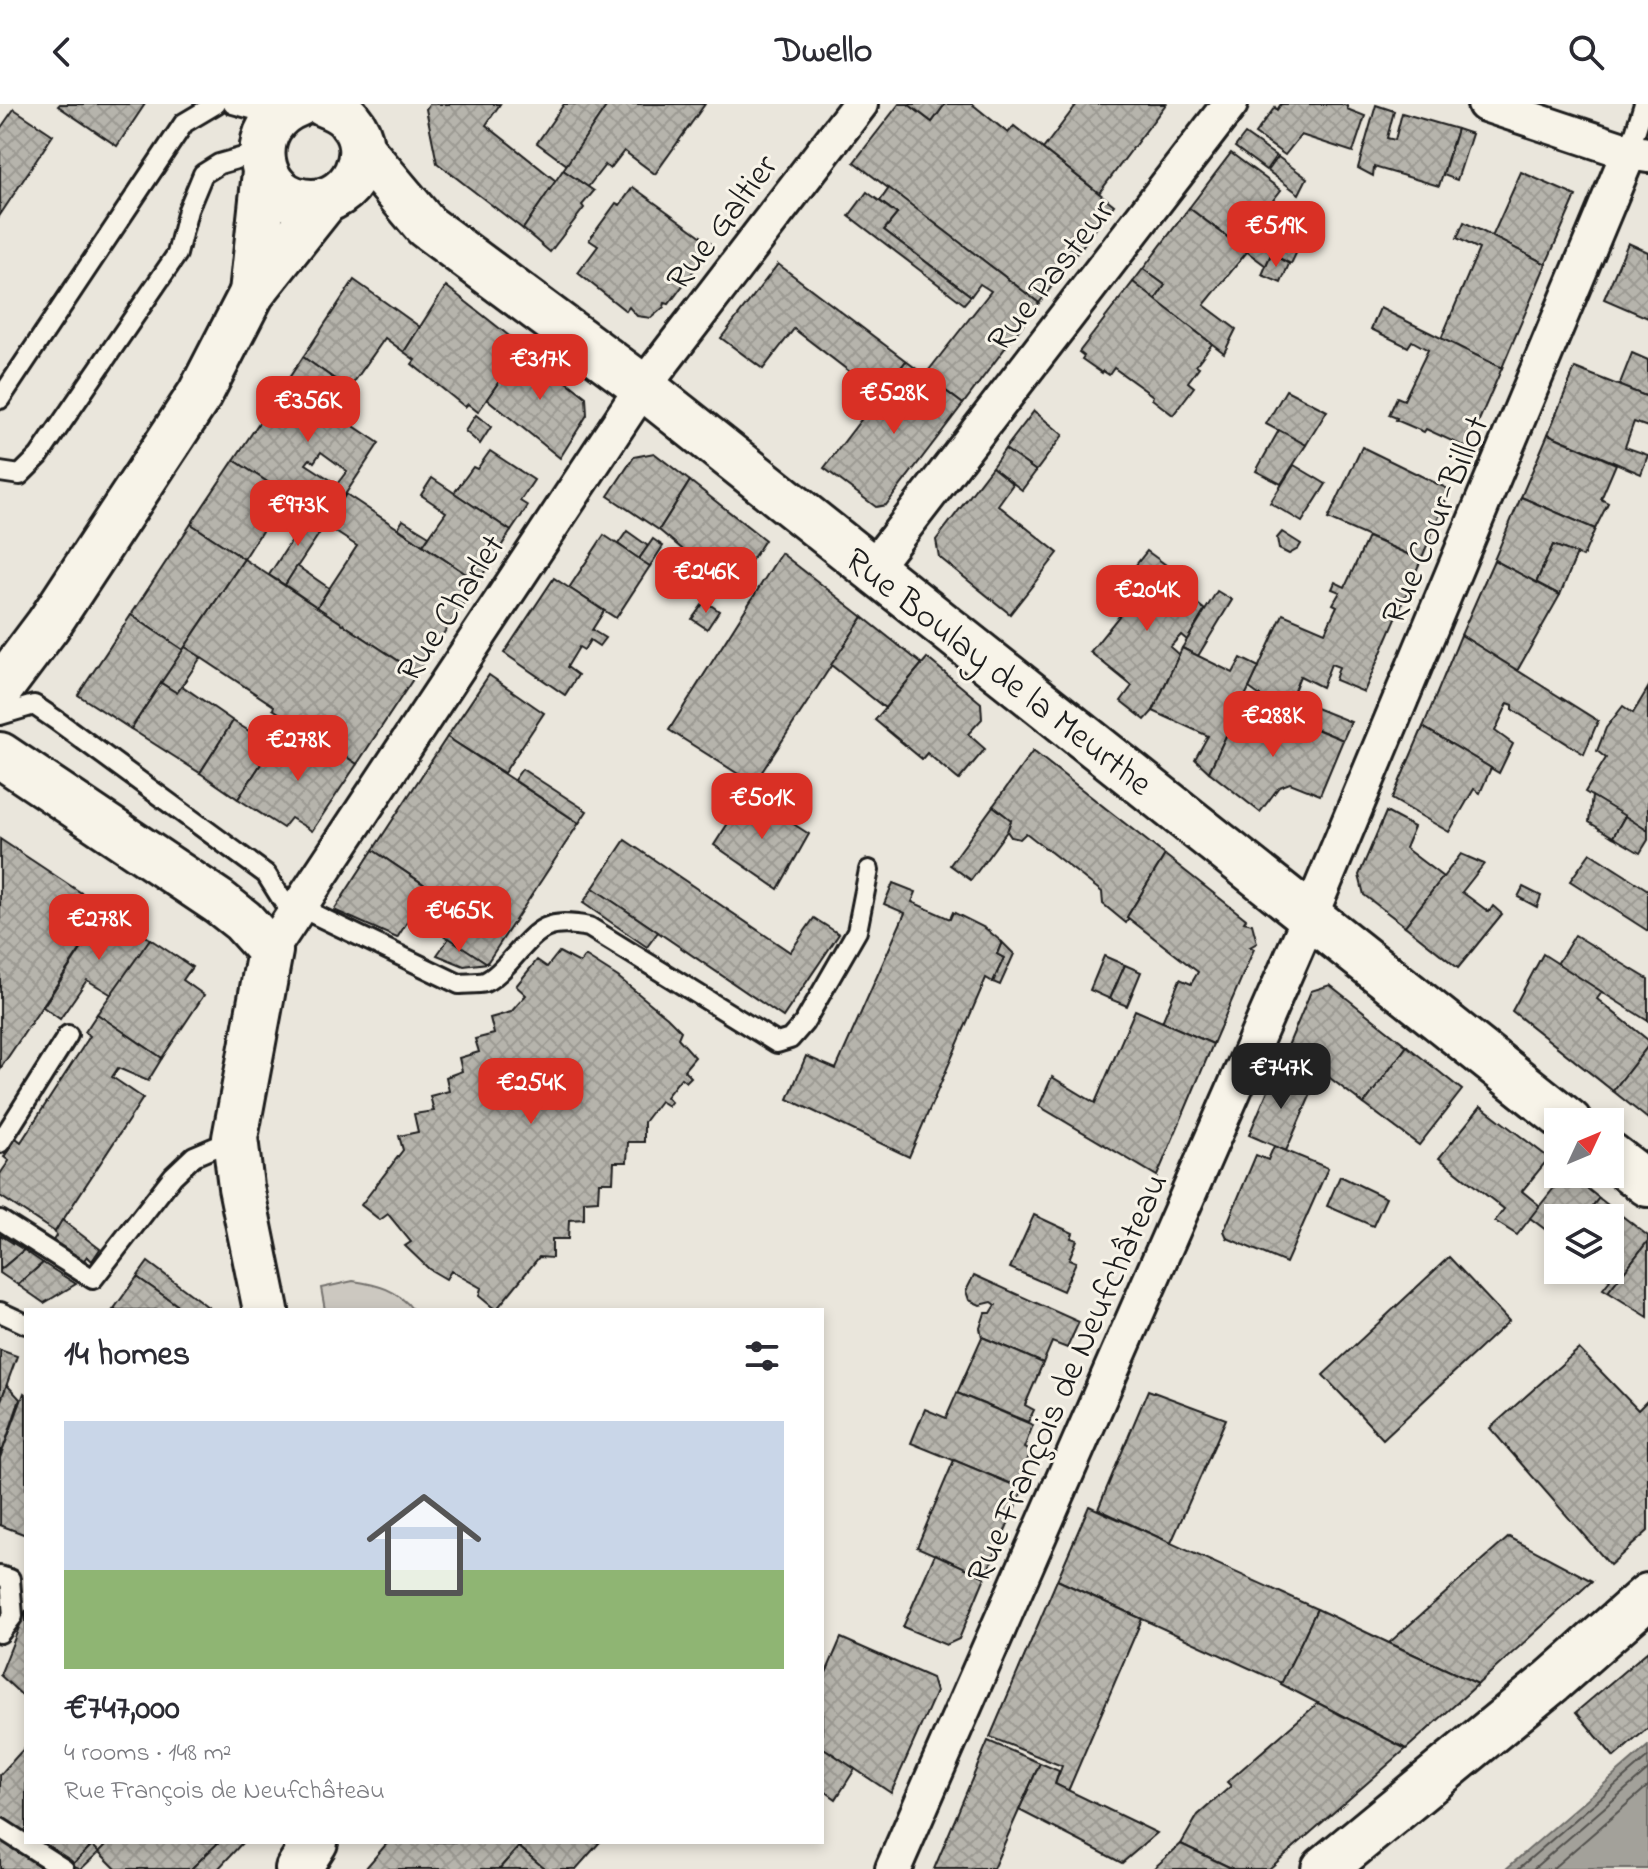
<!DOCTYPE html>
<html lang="en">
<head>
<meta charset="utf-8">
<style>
	:root { --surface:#fff; --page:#f7f7f7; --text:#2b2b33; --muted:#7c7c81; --accent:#d93025 }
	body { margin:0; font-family:"Indie Flower",sans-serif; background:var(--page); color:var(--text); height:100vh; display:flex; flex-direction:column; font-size:30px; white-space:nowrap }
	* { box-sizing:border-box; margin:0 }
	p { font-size:26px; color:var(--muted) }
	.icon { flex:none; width:44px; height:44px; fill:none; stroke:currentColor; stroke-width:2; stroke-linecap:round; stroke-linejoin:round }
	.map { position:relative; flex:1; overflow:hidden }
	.side { position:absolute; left:24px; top:1204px; width:800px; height:536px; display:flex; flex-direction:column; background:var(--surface); border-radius:0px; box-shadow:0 4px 12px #0003 }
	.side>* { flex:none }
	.needle { width:52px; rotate:46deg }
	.controls { position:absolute; left:1544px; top:1004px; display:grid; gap:16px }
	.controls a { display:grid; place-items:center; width:80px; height:80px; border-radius:0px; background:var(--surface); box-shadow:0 4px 12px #0003; font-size:40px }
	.price { position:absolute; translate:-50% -68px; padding:0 18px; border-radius:16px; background:var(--accent); color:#fff; font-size:26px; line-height:52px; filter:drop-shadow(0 2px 4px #0008) }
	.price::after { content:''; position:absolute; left:50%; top:48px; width:24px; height:18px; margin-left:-12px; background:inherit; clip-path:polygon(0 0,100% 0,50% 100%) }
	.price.active { background:#222; color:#fff }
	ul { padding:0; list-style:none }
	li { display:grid; align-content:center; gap:16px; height:424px; padding:0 40px }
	li span { display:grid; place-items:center; height:248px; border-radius:0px; color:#555 }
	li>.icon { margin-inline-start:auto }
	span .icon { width:144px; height:144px; fill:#fffc; stroke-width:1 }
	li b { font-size:34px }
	h2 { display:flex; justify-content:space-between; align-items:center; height:96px; padding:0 40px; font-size:34px }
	header { display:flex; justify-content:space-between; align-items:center; height:104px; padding:0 40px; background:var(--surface); font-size:36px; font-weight:800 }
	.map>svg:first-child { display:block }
</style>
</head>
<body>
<header><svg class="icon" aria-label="back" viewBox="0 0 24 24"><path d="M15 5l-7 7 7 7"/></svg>Dwello<svg class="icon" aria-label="search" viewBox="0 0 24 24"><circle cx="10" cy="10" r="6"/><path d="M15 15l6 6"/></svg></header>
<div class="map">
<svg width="1648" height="1765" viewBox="0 0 1648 1765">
	<defs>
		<pattern id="building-cross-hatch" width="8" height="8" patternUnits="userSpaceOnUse" patternTransform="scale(2)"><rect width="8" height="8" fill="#b6b4ac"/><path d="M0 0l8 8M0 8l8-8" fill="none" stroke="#9c9a93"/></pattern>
	</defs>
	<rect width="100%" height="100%" fill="#eae6dc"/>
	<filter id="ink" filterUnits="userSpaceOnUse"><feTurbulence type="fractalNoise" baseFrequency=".0125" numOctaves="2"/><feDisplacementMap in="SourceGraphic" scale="16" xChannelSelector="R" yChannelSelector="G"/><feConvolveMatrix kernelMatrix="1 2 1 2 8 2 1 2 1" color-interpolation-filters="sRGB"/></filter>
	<g filter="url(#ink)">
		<path fill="#ccc8c0" stroke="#74726e" stroke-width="2" d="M353,1177C378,1181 397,1185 413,1206H325L321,1184Z"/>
		<path fill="#a3a19a" stroke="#6d6c68" stroke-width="2" d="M1648,1642V1765H1506Z"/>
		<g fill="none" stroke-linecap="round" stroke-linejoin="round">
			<g stroke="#52514e" stroke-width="2">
				<path d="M1518,1765L1648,1653"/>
				<path d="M1533,1765L1648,1666"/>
				<path d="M1552,1765L1648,1682"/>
			</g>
		</g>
		<g fill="url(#building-cross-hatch)" stroke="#1c1c1c" stroke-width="2" fill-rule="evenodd">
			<path d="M60,0H145L117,42L58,2Z"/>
			<path d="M429,0H500L486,21L556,77L523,125L437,59L426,5Z"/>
			<path d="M564,0H608L567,61L537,39Z"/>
			<path d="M608,0H705L655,70L624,47L610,65L605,61L588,83L563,66Z"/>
			<path d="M899,0H908L932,18L945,0H972L1008,29L1014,22L1114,101L1039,199L854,58Z"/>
			<path d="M908,0H945L932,18Z"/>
			<path d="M1077,0H1166L1099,89L1043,45Z"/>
			<path d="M1281,0H1342L1347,2V5L1365,12L1353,48L1301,31L1285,51L1255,30L1275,3L1277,6Z"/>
			<path d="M1376,1L1394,7L1387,34L1395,36L1402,9L1457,25L1439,82L1374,63L1373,72L1358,64Z"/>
			<path d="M14,5L53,31L0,111V25Z"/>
			<path d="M1457,25L1472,30L1457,76L1443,71Z"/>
			<path d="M1245,30L1276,52L1266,66L1235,43Z"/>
			<path d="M1231,49L1281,86L1252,123L1276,140L1266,162L1189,104Z"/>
			<path d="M1278,53L1307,74L1299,90L1268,67Z"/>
			<path d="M563,66L594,87L582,101L584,104L550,148L523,125Z"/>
			<path d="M1521,68L1576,92L1546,160L1492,133Z"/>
			<path d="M633,83L713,141L669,200L665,199L664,203L651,214L637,212L629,203L626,207L578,169L598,142L589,136L616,99L620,101Z"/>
			<path d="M889,84L1039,199L963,300L925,271L991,187L980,180L971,192L884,126L897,110L880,97Z"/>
			<path d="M867,88L897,110L884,126L971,192L964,200L849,112Z"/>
			<path d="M1297,96L1317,105L1291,160L1271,150Z"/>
			<path d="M1189,104L1247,148L1204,201L1236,225L1224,249L1155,196L1165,181L1143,165Z"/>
			<path d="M1464,118L1546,160L1502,264L1441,235L1479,145L1457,134Z"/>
			<path d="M1628,139L1648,148V214L1604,195Z"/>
			<path d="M1271,150L1289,160L1281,179L1262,171Z"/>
			<path d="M778,160L906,257L880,291L794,225L763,265L721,234Z"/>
			<path d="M1143,165L1165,181L1155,196L1133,178Z"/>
			<path d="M354,176L420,223L404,248L385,234L349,285L303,253Z"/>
			<path d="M1133,178L1212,240L1196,261L1199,263L1188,278L1194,283L1173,311L1152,295L1153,292L1114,264L1109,271L1103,267L1102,269L1082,255L1084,252L1079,248Z"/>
			<path d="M446,182L523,243L478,308L468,300L465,303L412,260L415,256L404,248Z"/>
			<path d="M1380,204L1502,264L1467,344L1426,325L1424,328L1396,316L1397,314L1389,311L1397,293L1404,296L1428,246L1412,237L1408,243L1371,225Z"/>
			<path d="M523,243L586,293L587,311L560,354L487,295Z"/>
			<path d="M1632,249L1648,256V293L1619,282Z"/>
			<path d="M303,253L343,281L327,304L379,339L327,418L234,356ZM321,348L347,367L337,380L306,360L310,355L314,358Z"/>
			<path d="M906,257L963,300L886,401L876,403L824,364Z"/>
			<path d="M1575,264L1648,293V323L1634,318L1625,343L1648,351L1641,370L1548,330Z"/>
			<path d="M1286,286L1327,307L1306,341L1266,320Z"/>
			<path d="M1034,307L1063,331L1036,367L1005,345Z"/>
			<path d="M476,311L491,323L480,340L465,327Z"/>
			<path d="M1279,326L1306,341L1281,380L1256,367Z"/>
			<path d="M1548,330L1616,360L1601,395L1608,399L1595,425L1521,393Z"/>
			<path d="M1362,343L1450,386L1421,456L1328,415Z"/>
			<path d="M1005,345L1036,367L1022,386L992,363Z"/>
			<path d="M490,347L534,376L520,397L528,402L511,427L454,389L473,363L477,365Z"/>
			<path d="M654,349L690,377L659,426L608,392L634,353Z"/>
			<path d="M234,356L286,390L244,455L191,420Z"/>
			<path d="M1294,361L1326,380L1302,418L1270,399Z"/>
			<path d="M992,363L1013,380L998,401L1058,449L1010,510L939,453L936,436Z"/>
			<path d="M432,374L511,427L478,478L423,441L446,408L421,391Z"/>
			<path d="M690,377L765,436L732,486L659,426Z"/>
			<path d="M346,390L478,478L417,569L317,503L357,442L325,421Z"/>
			<path d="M1521,393L1595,425L1583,453L1553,441L1536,479L1494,456Z"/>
			<path d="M311,407L327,418L285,481L269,471Z"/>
			<path d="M403,416L429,432L423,441L398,424Z"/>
			<path d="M191,420L244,455L183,546L131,511Z"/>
			<path d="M627,427L648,442L639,455L618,440Z"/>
			<path d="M1282,428L1301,440L1298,445L1289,450L1279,445L1277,434Z"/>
			<path d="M604,431L650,462L616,514L569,484Z"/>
			<path d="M1368,433L1421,456L1364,588L1335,576L1339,563L1331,560L1322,583L1300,572L1291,594L1351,618L1343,636L1291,614L1249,584L1283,510L1325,528L1337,502L1333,500L1340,488L1332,485L1335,478L1345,483Z"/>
			<path d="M653,435L663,442L650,462L639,455Z"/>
			<path d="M1553,441L1577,450L1560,491L1536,479Z"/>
			<path d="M1147,447L1177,469L1171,479L1205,506L1187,536L1181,531L1170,543L1179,551L1153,607L1145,616L1121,597L1132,582L1090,548L1120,511L1111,504L1130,480L1125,475Z"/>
			<path d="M781,449L863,513L754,680L669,626Z"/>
			<path d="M244,455L417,569L357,660L273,605L274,602L185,543Z"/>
			<path d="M1494,456L1560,491L1517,567L1461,531Z"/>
			<path d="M297,462L329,484L317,503L285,481Z"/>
			<path d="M554,474L604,507L592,526L605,534L599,542L590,536L584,546L579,543L567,563L578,571L565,591L504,549Z"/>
			<path d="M1217,487L1232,496L1198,552L1182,544Z"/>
			<path d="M705,497L719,507L707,525L692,515Z"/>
			<path d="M131,511L183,546L131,625L78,591Z"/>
			<path d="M863,513L922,560L885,604L831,561Z"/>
			<path d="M1461,531L1598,617L1584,650L1513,606V601L1508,599L1495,627L1513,640L1499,669L1423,623Z"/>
			<path d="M185,543L201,553L177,589L161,579Z"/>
			<path d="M1182,544L1233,569L1241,554L1259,563L1209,668L1195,655L1208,632L1153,607Z"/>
			<path d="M927,554L981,599L982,615L968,630L985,645L959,676L927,649L922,655L875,616Z"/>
			<path d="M489,571L544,609L504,669L447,633Z"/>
			<path d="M161,579L177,589L182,582L233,617L200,669L131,625Z"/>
			<path d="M1648,584V727L1585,688L1606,654L1597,647L1606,624L1623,602L1633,609Z"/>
			<path d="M1241,600L1291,636L1299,618L1343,636L1320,691L1290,679L1279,683L1260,708L1209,668Z"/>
			<path d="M233,617L273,642L238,695L200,669Z"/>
			<path d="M1423,623L1491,664L1480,689L1474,685L1449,728L1392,695Z"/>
			<path d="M308,628L357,660L312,727L291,714L283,724L238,695L276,637L300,654L307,642L301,638Z"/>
			<path d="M447,633L579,719L487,859L440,829L458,803L373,746Z"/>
			<path d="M1033,647L1165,751L1127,813L1129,814L1126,819L1103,800L1102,788L1026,729L1020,735L1011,733L1007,727L1011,716L993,702Z"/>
			<path d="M522,665L587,707L579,719L514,676Z"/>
			<path d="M747,690L809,730L778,785L714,741Z"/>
			<path d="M1592,692L1625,712L1613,733L1589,718Z"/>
			<path d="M993,702L1011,716L1007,727L971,776L950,761Z"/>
			<path d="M1386,708L1414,723L1405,744L1443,773L1405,822L1364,791L1359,771Z"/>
			<path d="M1625,712L1648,727V736L1640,749L1613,733Z"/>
			<path d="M0,735L107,806L0,965Z"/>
			<path d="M625,736L790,848L814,814L839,830L783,913L593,784Z"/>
			<path d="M373,746L429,784L397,834L334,806Z"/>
			<path d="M1590,749L1648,786V827L1570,777Z"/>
			<path d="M1461,750L1484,760L1462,788L1489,808L1493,802L1502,810L1458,864L1405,822Z"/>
			<path d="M1165,751L1246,815L1244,818L1252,820L1257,839L1250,843L1254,845L1213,940L1162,918L1180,875L1191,880L1198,868L1127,813Z"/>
			<path d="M893,779L916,788L912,798L950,815L953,808L985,824L1002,838L997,850L1004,854L993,878L986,874L909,1053L788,995L806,952L836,965L905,809L884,800Z"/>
			<path d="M1523,783L1541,792L1537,803L1518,793Z"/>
			<path d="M593,784L658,828L647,843L583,799Z"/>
			<path d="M107,806L150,835L112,891L87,876L60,915L43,903Z"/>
			<path d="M1575,831L1648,875V917L1557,860Z"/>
			<path d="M449,834L487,859L464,862L437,851Z"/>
			<path d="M150,835L192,863L183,876L204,891L162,954L97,910Z"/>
			<path d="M1002,838L1014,850L1000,881L993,878L1004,854L997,850Z"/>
			<path d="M559,848L580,859L585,852L618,873L667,913L681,927L678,934L695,953L684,966L691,973L686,978L681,974L666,993L671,998L668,1002L660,997L644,1018V1038H628L627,1058H614L613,1078H599L598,1096L584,1097V1115L569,1116L568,1135H552V1154L539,1153L496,1206L479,1192L481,1184L451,1167L446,1175L429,1165L405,1142L411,1138L388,1110L380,1116L361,1101L403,1046L399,1032L418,1028L414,1010L434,1007L430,992L449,987L446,973L462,967L459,954L479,948L475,935L494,930L490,914L511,908L526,891L516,882L537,856L547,863Z"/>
			<path d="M1543,850L1602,888L1597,895L1648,936V942L1613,987L1512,907Z"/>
			<path d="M1104,852L1125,861L1110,895L1090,886Z"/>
			<path d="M1125,861L1141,868L1127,902L1110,895Z"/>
			<path d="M1330,881L1407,942L1364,1000L1288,942L1311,887Z"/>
			<path d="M1135,906L1213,940L1157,1072L1039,1002L1052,973L1095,999Z"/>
			<path d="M97,910L162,954L148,977L118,964L112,973L143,994L55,1128L0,1092V1070L9,1057L4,1053L16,1034L21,1038L90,932L85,928Z"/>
			<path d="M1407,942L1462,986L1419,1041L1364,1000Z"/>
			<path d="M1648,942V1015L1613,987Z"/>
			<path d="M1276,967L1314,983L1286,1047L1249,1031Z"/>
			<path d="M1481,1002L1549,1054L1522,1087L1540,1102L1517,1131L1495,1117L1504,1105L1439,1054Z"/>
			<path d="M1274,1042L1328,1064L1286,1159L1227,1134L1224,1127L1256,1051L1268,1056Z"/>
			<path d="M1565,1070H1569L1599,1094L1583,1114H1558V1135L1530,1114Z"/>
			<path d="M1340,1072L1386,1094L1373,1122L1327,1102Z"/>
			<path d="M1599,1094L1648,1132V1137L1608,1188L1603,1185L1610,1176L1597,1166H1610V1114H1583Z"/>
			<path d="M1034,1111L1073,1129L1071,1134L1077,1136L1069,1155L1076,1158L1063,1187L1010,1164Z"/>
			<path d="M62,1116L100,1145L92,1157L87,1152L82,1159L52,1138L56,1132L55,1128Z"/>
			<path d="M0,1131L24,1146L0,1166Z"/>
			<path d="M1648,1137V1213L1608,1188Z"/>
			<path d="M24,1146L43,1159L18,1181L0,1169V1166Z"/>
			<path d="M1449,1153L1509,1217L1383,1335L1323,1271Z"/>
			<path d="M148,1158L212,1206H184L137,1173Z"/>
			<path d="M43,1159L76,1180L44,1199L18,1181Z"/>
			<path d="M974,1171L1079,1218L1067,1244L1052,1238L1043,1259L982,1233L980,1224L985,1209H991L996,1201L992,1198L980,1201L969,1196L966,1187Z"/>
			<path d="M137,1173L184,1206H113Z"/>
			<path d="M982,1233L1043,1259L1025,1301L1034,1306L1028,1318L957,1289Z"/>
			<path d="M1579,1245L1638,1306L1648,1296V1427L1610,1461L1490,1324Z"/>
			<path d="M0,1246L17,1252L0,1299Z"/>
			<path d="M7,1281L20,1295L0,1354V1299Z"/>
			<path d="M1148,1286L1226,1315L1171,1439L1098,1405Z"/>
			<path d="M24,1289L26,1291V1431L0,1421V1354Z"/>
			<path d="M957,1289L1033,1321L1024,1344L1031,1347L1017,1382L911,1339L925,1305L946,1314Z"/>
			<path d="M954,1356L1023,1385L985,1473L917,1443Z"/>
			<path d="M1089,1402L1317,1505L1282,1579L1057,1476Z"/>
			<path d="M1509,1433L1592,1477L1478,1580L1389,1539Z"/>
			<path d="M935,1450L985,1473L959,1535L946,1541L903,1523Z"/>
			<path d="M1057,1476L1142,1515L1068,1687L1055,1680L1062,1662L990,1633Z"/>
			<path d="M1317,1505L1389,1539L1478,1580L1406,1645L1281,1580Z"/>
			<path d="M26,1506V1595L0,1571Z"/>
			<path d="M841,1534L932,1574L936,1588L891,1689L822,1643V1578Z"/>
			<path d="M1648,1547V1624L1614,1653L1576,1608Z"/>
			<path d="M1318,1599L1406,1645L1269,1765H1233L1181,1740L1198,1711L1231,1682L1227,1678Z"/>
			<path d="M988,1637L1040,1659L993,1765H934Z"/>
			<path d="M26,1642V1730L0,1714V1671Z"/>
			<path d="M822,1643L855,1665L836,1695L822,1685Z"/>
			<path d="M1040,1659L1059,1667L1055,1680L1157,1729L1122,1759L1019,1706Z"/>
			<path d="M0,1736H2L43,1765H0Z"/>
			<path d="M38,1738H89L92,1741L72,1761Z"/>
			<path d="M109,1738H219L191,1765H116L99,1748Z"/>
			<path d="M219,1738H243L218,1765H191Z"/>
			<path d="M388,1738H523L499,1765H365Z"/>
			<path d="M523,1738H600L576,1765H545L519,1743Z"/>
			<path d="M1181,1740L1233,1765H1153Z"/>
			<path d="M92,1741L99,1748L81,1765L72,1761Z"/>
			<path d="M519,1743L545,1765H499Z"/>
		</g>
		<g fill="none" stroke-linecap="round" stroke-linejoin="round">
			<defs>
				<g id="lane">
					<path d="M233,0L277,12"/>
					<path d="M1629,48L1644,0"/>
					<path d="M0,295L184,19L216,0"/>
					<path d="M0,368L20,371L39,352L177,150L188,106L203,70L219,60L261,48"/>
					<path d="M0,611L34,601L56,616L266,770L293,813"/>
					<path d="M299,803L459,880C467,879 477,880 485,878C495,874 502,865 509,858C538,826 544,814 589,823L777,939L790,935L804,919L857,827L869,766"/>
					<path d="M0,1039L68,931"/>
					<path d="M0,1116L93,1175L173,1072L194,1052L234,1035"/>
					<path d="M0,1208L26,1220"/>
					<path d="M0,1472L10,1475L13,1512L0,1529"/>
					<path d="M0,1724L64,1765"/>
				</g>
				<g id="street">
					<path d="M1485,0L1629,48"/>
					<path d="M872,465L1230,0"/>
					<path d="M270,847L643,283L860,0"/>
					<path d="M893,1765L1310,812L1629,48L1648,51"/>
				</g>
				<g id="secondary">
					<path d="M362,46L426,122L643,283L1569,1018"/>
					<path d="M0,651L219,798L243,817L270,847L235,1034L241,1083L266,1206"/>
					<path d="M1610,1051L1648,1080"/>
					<path d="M298,1765L315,1738"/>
					<path d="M1324,1765L1552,1577L1648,1492"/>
				</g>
				<g id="primary">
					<path d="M298,0C244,20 254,98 312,98C352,98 377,48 350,17C344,8 334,4 324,0"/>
					<path d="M252,189L265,68"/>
					<path d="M0,585L48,521L200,290L252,189L325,97"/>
				</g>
			</defs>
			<use href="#lane" stroke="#1c1c1c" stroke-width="24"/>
			<use href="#street" stroke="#1c1c1c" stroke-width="40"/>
			<use href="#secondary" stroke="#1c1c1c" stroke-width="50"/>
			<use href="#primary" stroke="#1c1c1c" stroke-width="50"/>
			<use href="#lane" stroke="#f7f3e8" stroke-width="18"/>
			<use href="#street" stroke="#f7f3e8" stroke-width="34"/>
			<use href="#secondary" stroke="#f7f3e8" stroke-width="44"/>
			<use href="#primary" stroke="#f7f3e8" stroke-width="44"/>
		</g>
	</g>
	<g text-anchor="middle" stroke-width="6" stroke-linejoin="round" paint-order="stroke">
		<g font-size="36" fill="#1c1c1c" stroke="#f7f3e8">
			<text transform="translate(720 117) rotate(-53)" y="13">Rue Galtier</text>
			<text transform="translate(1049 170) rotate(-52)" y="13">Rue Pasteur</text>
			<text transform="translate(1433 415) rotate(-67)" y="13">Rue Cour-Billot</text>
			<text transform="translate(449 503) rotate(-57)" y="13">Rue Charlet</text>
			<text transform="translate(1000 566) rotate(38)" y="13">Rue Boulay de la Meurthe</text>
			<text transform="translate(1065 1273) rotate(-66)" y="13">Rue François de Neufchâteau</text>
		</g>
	</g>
</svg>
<div class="controls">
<a><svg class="needle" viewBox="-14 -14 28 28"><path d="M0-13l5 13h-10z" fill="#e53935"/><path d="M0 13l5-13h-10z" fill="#7c7c81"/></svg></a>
<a><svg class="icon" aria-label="layers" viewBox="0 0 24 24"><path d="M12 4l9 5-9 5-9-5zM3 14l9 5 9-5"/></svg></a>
</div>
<b class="price" style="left:1276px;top:165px">€519K</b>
<b class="price" style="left:540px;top:298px">€317K</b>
<b class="price" style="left:894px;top:332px">€528K</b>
<b class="price" style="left:308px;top:340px">€356K</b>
<b class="price" style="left:298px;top:444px">€973K</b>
<b class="price" style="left:706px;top:511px">€246K</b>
<b class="price" style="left:1147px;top:529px">€204K</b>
<b class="price" style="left:1273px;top:655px">€288K</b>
<b class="price" style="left:298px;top:679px">€278K</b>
<b class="price" style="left:762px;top:737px">€501K</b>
<b class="price" style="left:459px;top:850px">€465K</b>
<b class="price" style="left:99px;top:858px">€278K</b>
<b class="price active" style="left:1281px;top:1007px">€747K</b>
<b class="price" style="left:531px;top:1022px">€254K</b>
<section class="side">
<h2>14 homes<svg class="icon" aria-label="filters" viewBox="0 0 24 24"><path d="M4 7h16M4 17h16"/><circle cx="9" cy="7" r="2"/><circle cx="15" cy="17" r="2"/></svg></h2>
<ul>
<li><span style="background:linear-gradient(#c9d6e8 60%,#8fb573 0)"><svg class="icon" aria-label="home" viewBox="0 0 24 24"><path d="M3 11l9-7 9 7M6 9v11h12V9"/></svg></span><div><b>€747,000</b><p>4 rooms · 148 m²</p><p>Rue François de Neufchâteau</p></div></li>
</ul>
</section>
</div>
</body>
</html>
